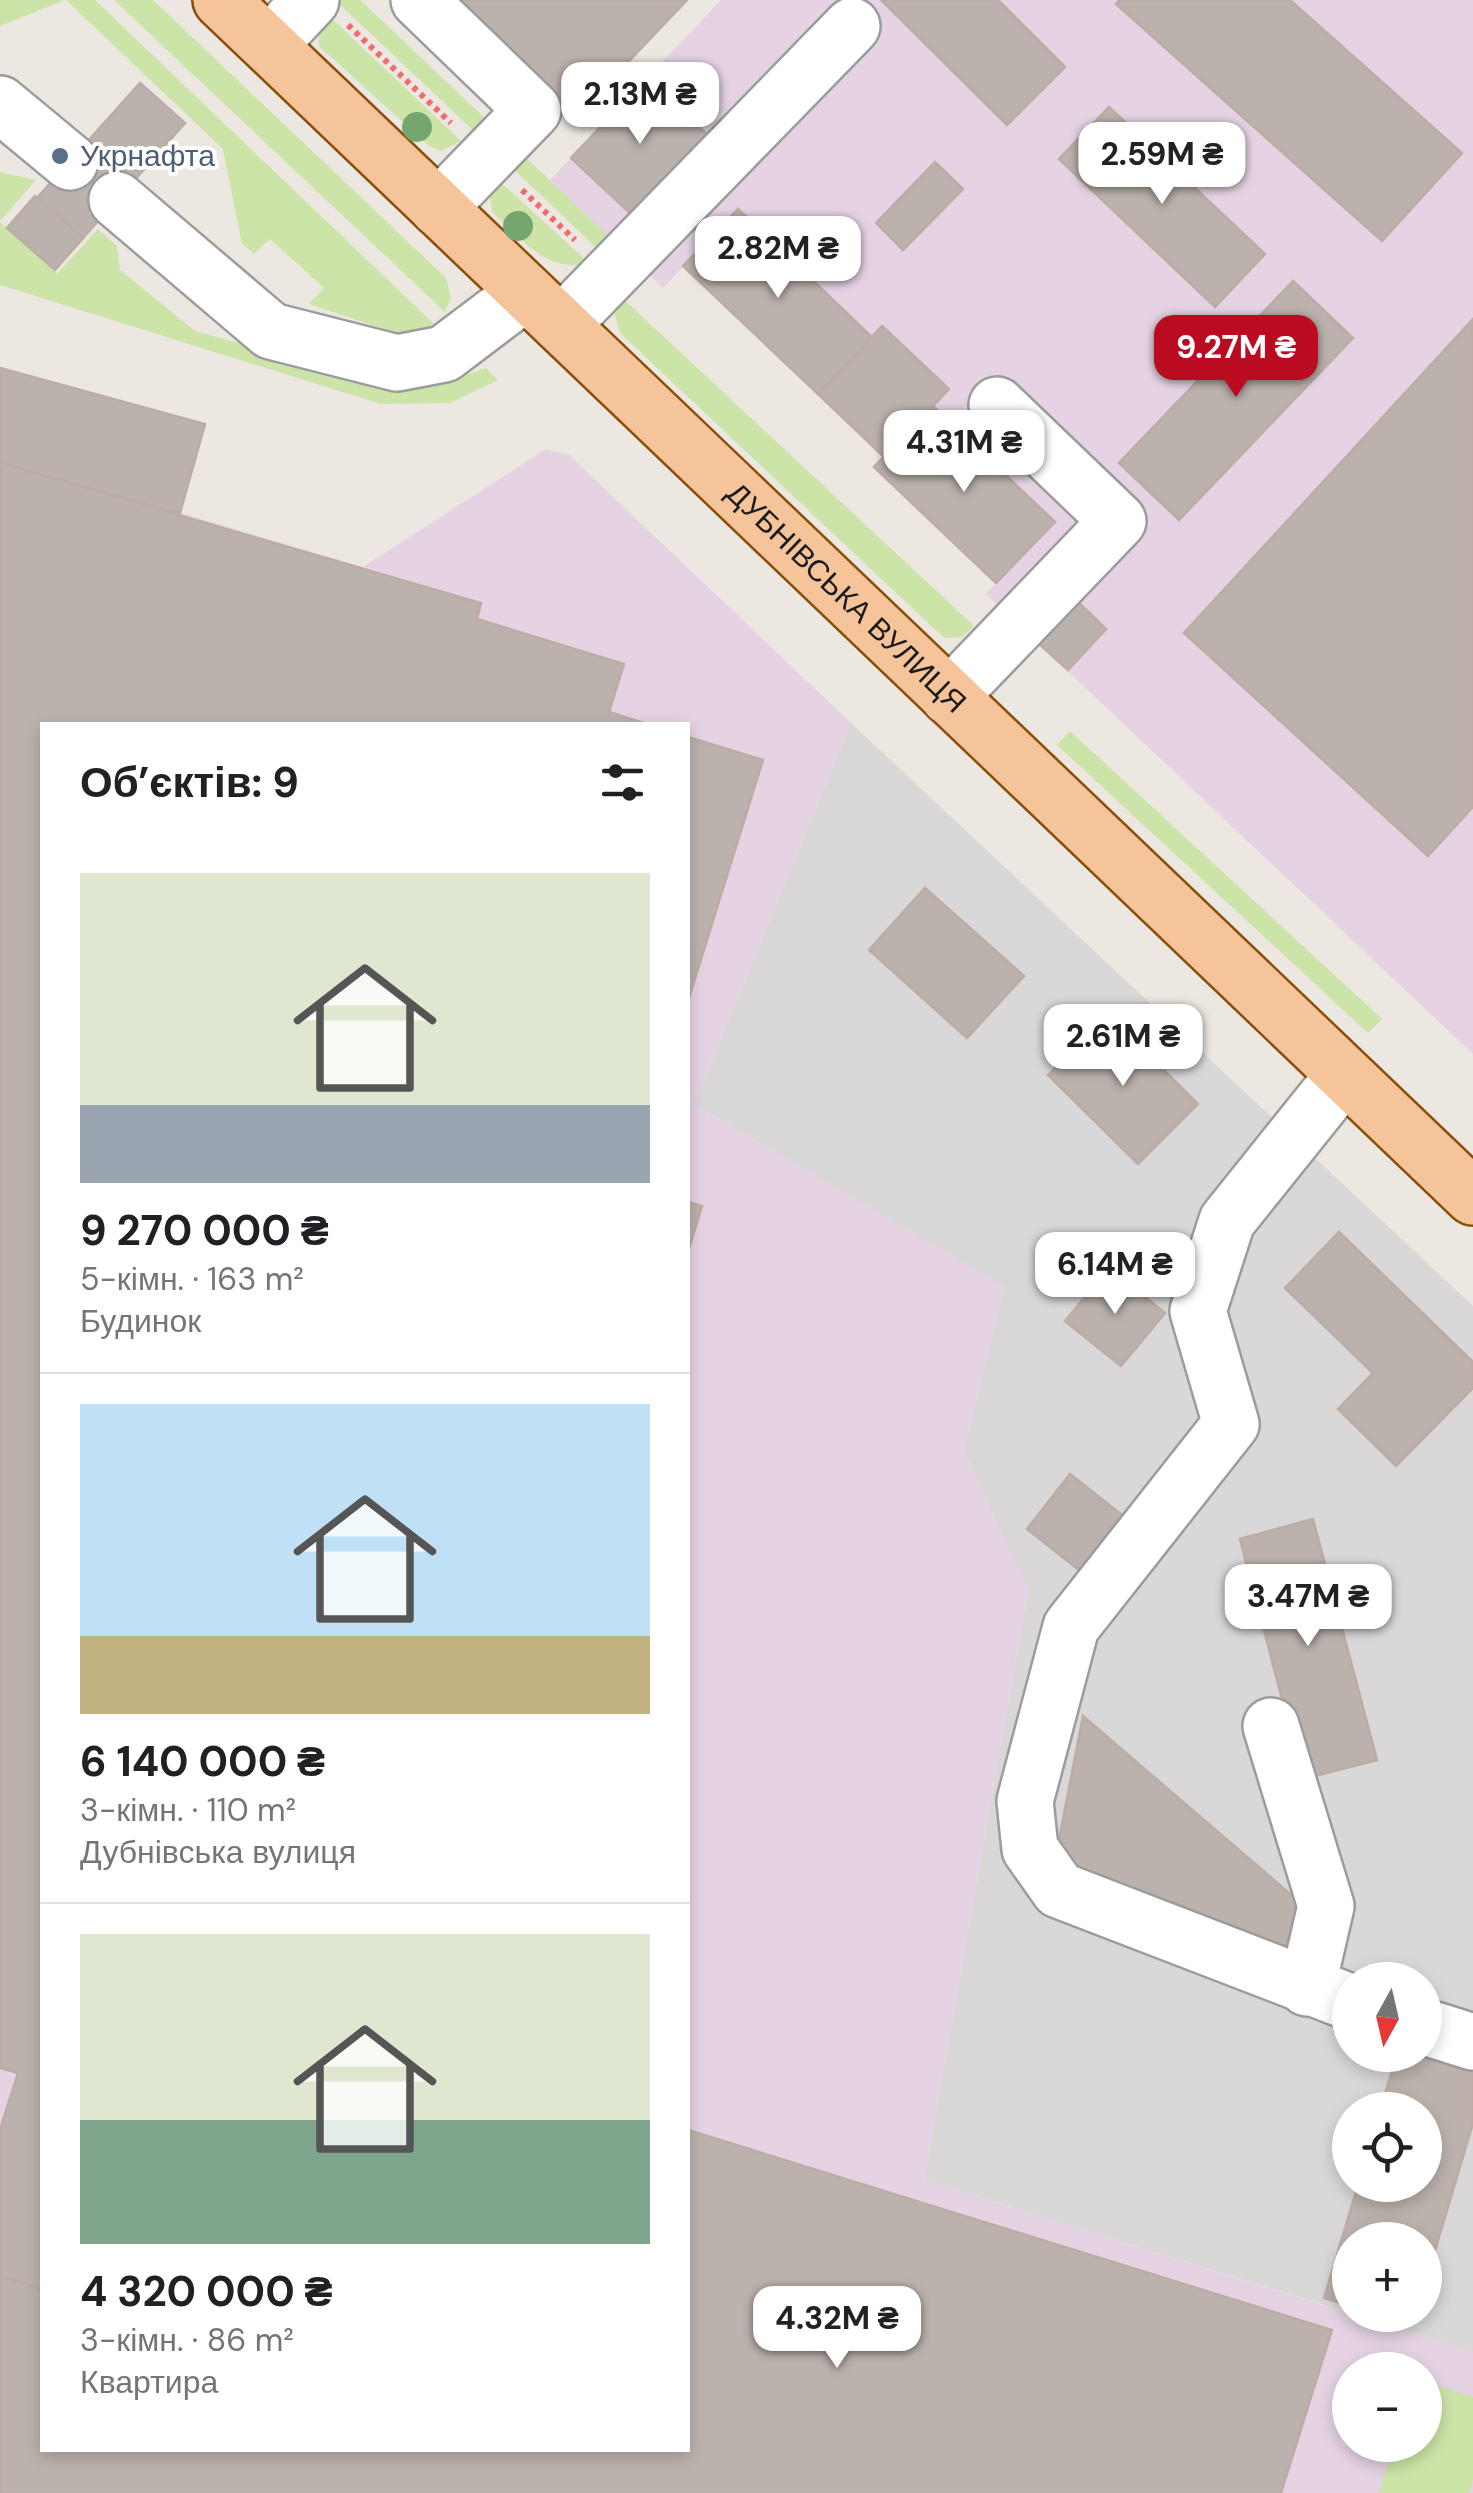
<!DOCTYPE html>
<html lang="uk">
<head>
<meta charset="utf-8">
<style>
	:root { --surface:#fff; --page:#f2f2f2; --text:#202124; --muted:#757577; --line:#e0e0e0; --accent:#ba0b20 }
	body { margin:0; font-family:"DM Sans",sans-serif; background:var(--page); color:var(--text); height:100vh; display:flex; flex-direction:column; font-size:38px; white-space:nowrap }
	* { box-sizing:border-box; margin:0 }
	p { font-size:32px; color:var(--muted) }
	.icon { flex:none; width:55px; height:55px; fill:none; stroke:currentColor; stroke-width:2; stroke-linecap:round; stroke-linejoin:round }
	.map { position:relative; flex:1; overflow:hidden }
	.side { position:absolute; left:40px; top:722px; width:650px; height:1730px; display:flex; flex-direction:column; background:var(--surface); border-radius:0px; box-shadow:0 5px 15px #0003 }
	.side>* { flex:none }
	.needle { width:65px; rotate:188deg }
	.fabs { position:absolute; left:1332px; top:1962px; display:grid; gap:20px }
	.fabs a { display:grid; place-items:center; width:110px; height:110px; border-radius:50%; background:var(--surface); box-shadow:0 5px 15px #0003; font-size:50px }
	.price { position:absolute; translate:-50% -85px; padding:0 22px; border-radius:20px; background:#fff; color:#222; font-size:32px; line-height:65px; filter:drop-shadow(0 2px 5px #0008) }
	.price::after { content:''; position:absolute; left:50%; top:60px; width:30px; height:22px; margin-left:-15px; background:inherit; clip-path:polygon(0 0,100% 0,50% 100%) }
	.price.selected { background:var(--accent); color:#fff }
	ul { padding:0; list-style:none }
	li { display:grid; align-content:center; gap:20px; height:530px; padding:0 40px }
	li+li { border-top:2px solid var(--line) }
	li span { display:grid; place-items:center; height:310px; border-radius:0px; color:#555 }
	li>.icon { margin-inline-start:auto }
	span .icon { width:180px; height:180px; fill:#fffc; stroke-width:1 }
	li b { font-size:42px }
	h2 { display:flex; justify-content:space-between; align-items:center; height:120px; padding:0 40px; font-size:42px }
	.map>svg:first-child { display:block }
</style>
</head>
<body>
<div class="map">
<svg width="1473" height="2493" viewBox="0 0 1473 2493">
	<rect width="100%" height="100%" fill="#ece7e0"/>
	<path fill="#d9d7d8" fill-rule="evenodd" d="M851,723L1473,1306V2352L1355,2315H1425V2240H1350V2313L924,2180L1028,1591L964,1451L1004,1287L694,1104ZM1350,1980H1425V2055H1350ZM1350,2110H1425V2185H1350Z"/>
	<g fill="#e5d3e3" fill-rule="evenodd">
		<path d="M721,0H1473V1054L986,594L1055,522L933,406L948,388L883,326L872,337L738,210L663,288L550,180Z"/>
		<path d="M0,368L205,424L181,513L363,567L546,449L569,455L851,723L694,1104L1005,1287L964,1451L1028,1590L924,2180L1473,2352V2493H0ZM42,725H688V2450H42ZM1350,2370H1425V2445H1350Z"/>
	</g>
	<g fill="#cde4a8">
		<path d="M0,0H65L0,26Z"/>
		<path d="M66,0H95L434,324L427,331L393,332L309,304L324,288L270,239L254,254L242,244L223,149Z"/>
		<path d="M114,0H153L446,278L451,298L445,312Z"/>
		<path d="M335,0H360L487,120L475,132Z"/>
		<path d="M329,16L461,141L441,151L429,146L319,46V33Z"/>
		<path d="M520,152L614,241L602,253L508,164Z"/>
		<path d="M0,172L36,180L0,221Z"/>
		<path d="M497,179L589,263C546,274 522,239 492,212L489,190Z"/>
		<path d="M0,222L57,274L98,229L117,246L120,270L195,331L372,380L433,387L486,368L498,380L450,403L381,404L10,288L0,285Z"/>
		<path d="M618,294L974,626L962,637L944,638L620,333L615,315Z"/>
		<path d="M1070,731L1382,1019L1368,1033L1057,745Z"/>
		<path d="M1425,2382L1473,2397V2479L1469,2493H1379L1394,2445H1425Z"/>
	</g>
	<g fill="#bcb2ad" stroke="#bcaca4" stroke-width="2.5">
		<path d="M455,0H687L573,120L451,4Z"/>
		<path d="M881,0H998L1065,67L1007,125Z"/>
		<path d="M1120,0H1290L1462,153L1382,241L1116,4Z"/>
		<path d="M647,78L709,136L633,216L571,158Z"/>
		<path d="M140,83L185,123L83,238L37,198Z"/>
		<path d="M1109,107L1265,254L1215,307L1059,159Z"/>
		<path d="M935,162L963,189L903,250L876,223Z"/>
		<path d="M35,196L83,238L55,270L7,228Z"/>
		<path d="M738,209L872,337L818,394L683,266Z"/>
		<path d="M1293,281L1353,338L1179,520L1119,463Z"/>
		<path d="M1473,319V807L1428,856L1184,633Z"/>
		<path d="M882,326L949,389L884,457L818,394Z"/>
		<path d="M0,368L205,424L180,513L0,463Z"/>
		<path d="M933,406L1055,522L996,583L874,467Z"/>
		<path d="M0,463L481,603L477,619L624,664L609,712L650,725H42V2289L0,2276V2130L18,2073L0,2068Z"/>
		<path d="M1078,602L1106,629L1068,670L1038,643Z"/>
		<path d="M688,737L763,760L688,1001Z"/>
		<path d="M925,888L1024,976L967,1038L869,950Z"/>
		<path d="M1108,1014L1198,1104L1138,1164L1048,1075Z"/>
		<path d="M688,1202L702,1206L688,1252Z"/>
		<path d="M1339,1232L1473,1362V1388L1396,1466L1338,1409L1373,1373L1285,1288Z"/>
		<path d="M1109,1268L1165,1313L1121,1366L1065,1321Z"/>
		<path d="M1070,1474L1122,1515L1079,1570L1027,1529Z"/>
		<path d="M1313,1519L1377,1760L1303,1779L1240,1539Z"/>
		<path d="M1083,1716L1304,1906L1284,1966L1072,1882L1059,1840Z"/>
		<path d="M1397,2055H1417L1473,2072V2123L1425,2284V2240H1350V2306L1324,2298L1358,2185H1425V2110H1380Z"/>
		<path d="M688,2130L1332,2330L1281,2493H0V2276L42,2289V2450H688Z"/>
		<path d="M1382,2315H1416L1413,2324Z"/>
	</g>
	<g fill="none" stroke-linecap="round" stroke-linejoin="round">
		<defs>
			<g id="minor">
				<path d="M419,0L533,110L438,208"/>
				<path d="M269,45L311,0"/>
				<path d="M0,104L70,162"/>
				<path d="M117,200L271,331L397,363L444,354L526,292"/>
				<path d="M561,325L852,26"/>
				<path d="M949,697L1118,521L997,405"/>
				<path d="M1344,1075L1227,1221L1198,1311L1231,1424L1071,1627L1025,1801L1030,1849L1059,1890L1350,2002"/>
				<path d="M1271,1726L1326,1906L1307,1988"/>
				<path d="M1425,2027L1473,2042"/>
			</g>
			<g id="major">
				<path id="s1" d="M221,0L1473,1197"/>
			</g>
		</defs>
		<use href="#minor" stroke="#9c9c9c" stroke-width="60"/>
		<use href="#major" stroke="#894f08" stroke-width="60"/>
		<g stroke="#f16c6e" stroke-width="6" stroke-dasharray="5 5" stroke-linecap="butt">
			<path d="M348,25L451,123"/>
			<path d="M522,190L575,240"/>
		</g>
		<use href="#minor" stroke="#fff" stroke-width="55"/>
		<use href="#major" stroke="#f6c49b" stroke-width="55"/>
	</g>
	<g fill="#75a66e">
		<circle cx="417" cy="127" r="15"/>
		<circle cx="518" cy="226" r="15"/>
	</g>
	<circle fill="#5c6f8a" stroke="#fff" stroke-width="4" cx="60" cy="156" r="10"/>
	<g text-anchor="middle" stroke-width="8" stroke-linejoin="round" paint-order="stroke">
		<g font-size="30" fill="#4e5e75" stroke="#fff" text-anchor="start">
			<text x="80" y="166">Укрнафта</text>
		</g>
		<g font-size="30" fill="#1b1b1b" stroke="#fff">
			<text dy="10" stroke="none"><textPath href="#s1" startOffset="865">ДУБНІВСЬКА ВУЛИЦЯ</textPath></text>
		</g>
	</g>
</svg>
<div class="fabs">
<a><svg class="needle" viewBox="-14 -14 28 28"><path d="M0-13l5 13h-10z" fill="#e53935"/><path d="M0 13l5-13h-10z" fill="#757577"/></svg></a>
<a><svg class="icon" aria-label="locate" viewBox="0 0 24 24"><circle cx="12" cy="12" r="6"/><path d="M12 2v4M12 18v4M2 12h4M18 12h4"/></svg></a>
<a>+</a>
<a>−</a>
</div>
<b class="price" style="left:640px;top:147px">2.13M ₴</b>
<b class="price" style="left:1162px;top:207px">2.59M ₴</b>
<b class="price" style="left:778px;top:301px">2.82M ₴</b>
<b class="price selected" style="left:1236px;top:400px">9.27M ₴</b>
<b class="price" style="left:964px;top:495px">4.31M ₴</b>
<b class="price" style="left:1123px;top:1089px">2.61M ₴</b>
<b class="price" style="left:1115px;top:1317px">6.14M ₴</b>
<b class="price" style="left:1308px;top:1649px">3.47M ₴</b>
<b class="price" style="left:837px;top:2371px">4.32M ₴</b>
<section class="side">
<h2>Об’єктів: 9<svg class="icon" aria-label="filters" viewBox="0 0 24 24"><path d="M4 7h16M4 17h16"/><circle cx="9" cy="7" r="2"/><circle cx="15" cy="17" r="2"/></svg></h2>
<ul>
<li><span style="background:linear-gradient(#dfe7d0 75%,#9aa5b1 0)"><svg class="icon" aria-label="home" viewBox="0 0 24 24"><path d="M3 11l9-7 9 7M6 9v11h12V9"/></svg></span><div><b>9 270 000 ₴</b><p>5-кімн. · 163 m²</p><p>Будинок</p></div></li>
<li><span style="background:linear-gradient(#bfe0f5 75%,#c2b280 0)"><svg class="icon" aria-label="home" viewBox="0 0 24 24"><path d="M3 11l9-7 9 7M6 9v11h12V9"/></svg></span><div><b>6 140 000 ₴</b><p>3-кімн. · 110 m²</p><p>Дубнівська вулиця</p></div></li>
<li><span style="background:linear-gradient(#dfe7d0 60%,#7fa58c 0)"><svg class="icon" aria-label="home" viewBox="0 0 24 24"><path d="M3 11l9-7 9 7M6 9v11h12V9"/></svg></span><div><b>4 320 000 ₴</b><p>3-кімн. · 86 m²</p><p>Квартира</p></div></li>
</ul>
</section>
</div>
</body>
</html>
